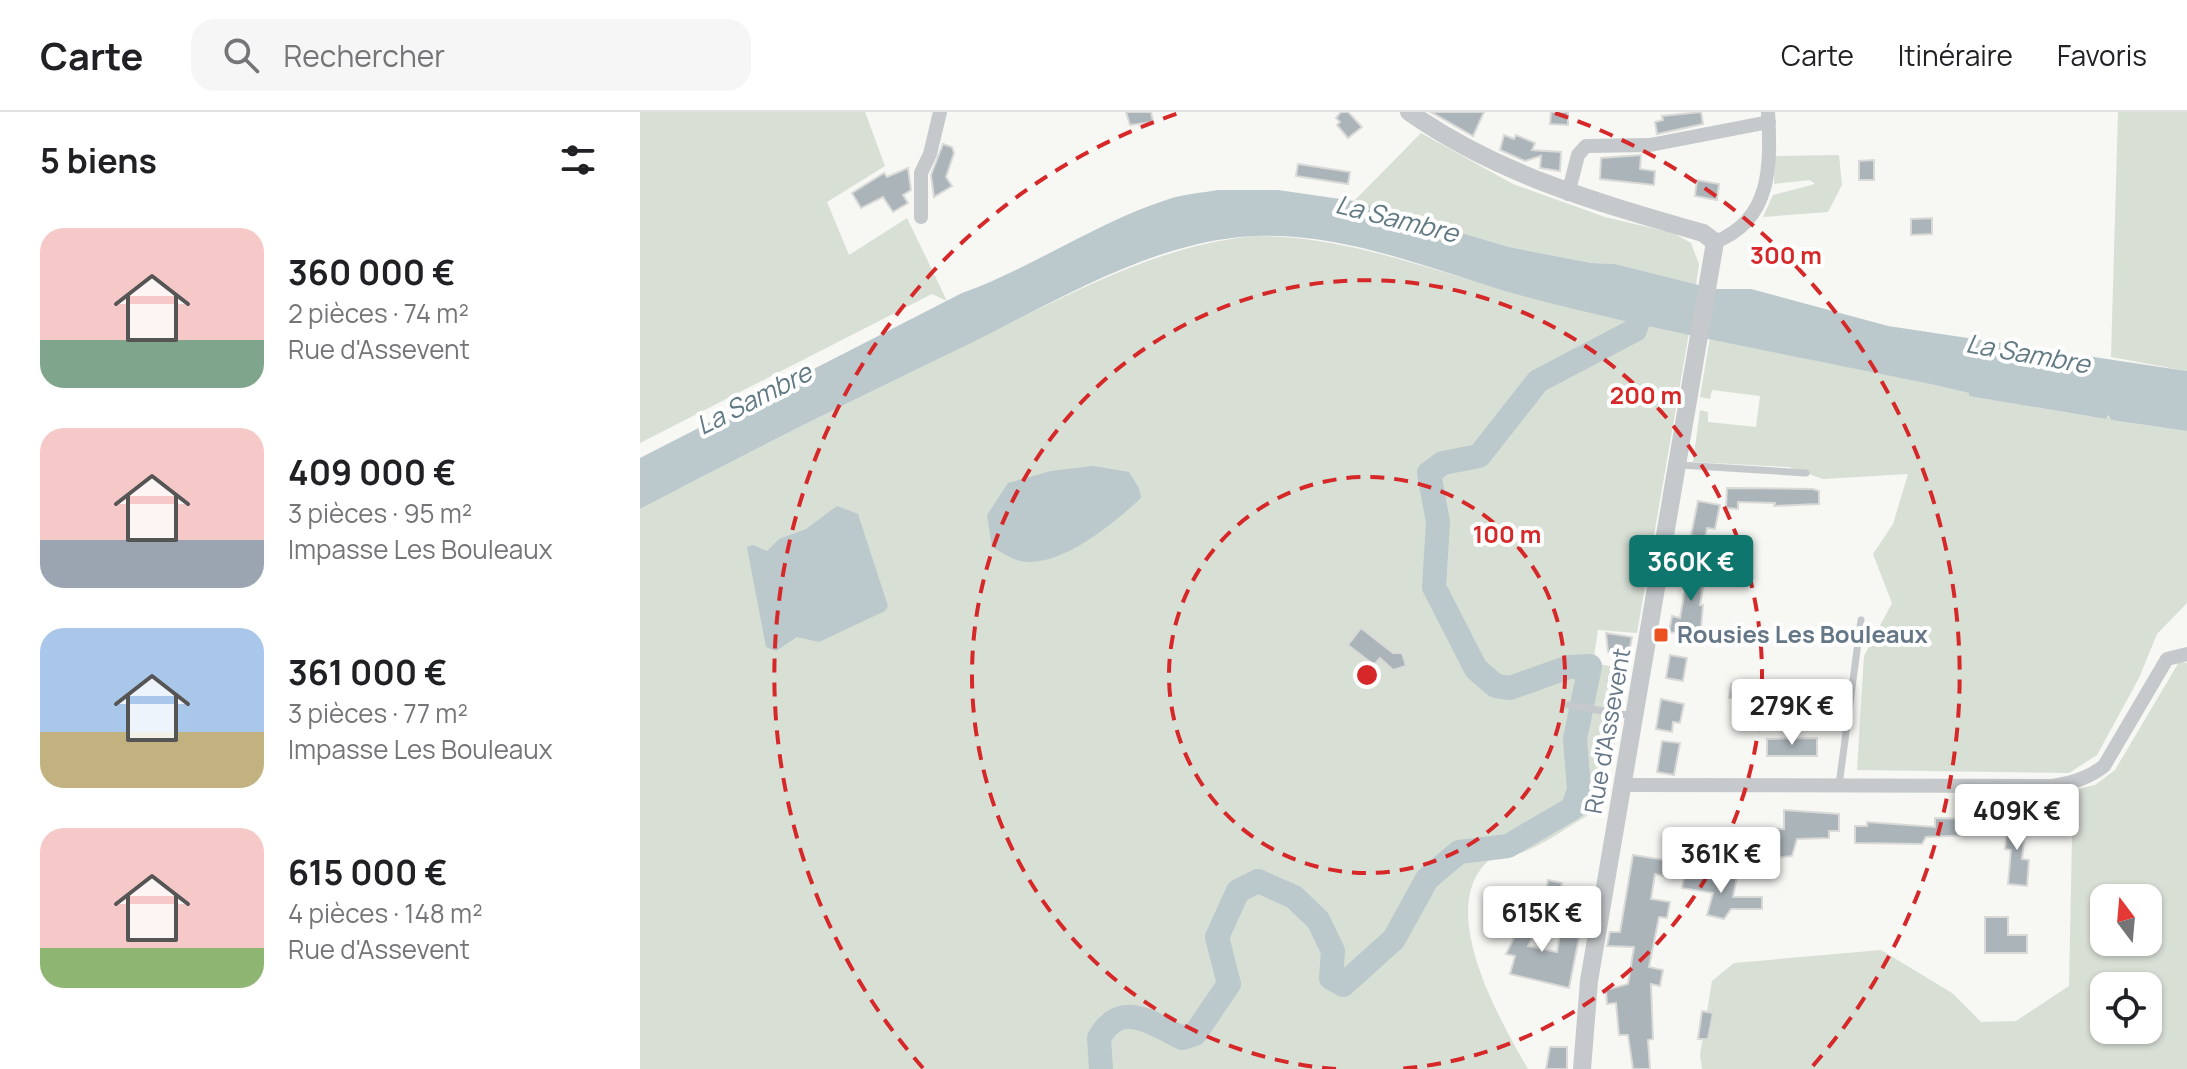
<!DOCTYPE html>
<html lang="fr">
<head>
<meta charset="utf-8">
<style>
	:root { --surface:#fff; --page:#f6f6f6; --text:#202124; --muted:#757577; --line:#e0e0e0; --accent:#0f766e }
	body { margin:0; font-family:Manrope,sans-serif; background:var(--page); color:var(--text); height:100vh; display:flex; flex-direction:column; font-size:30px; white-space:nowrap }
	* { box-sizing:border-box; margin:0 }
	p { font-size:26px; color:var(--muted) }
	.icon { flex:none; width:44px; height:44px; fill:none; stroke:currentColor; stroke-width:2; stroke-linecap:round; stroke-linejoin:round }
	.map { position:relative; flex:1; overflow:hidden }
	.panel { display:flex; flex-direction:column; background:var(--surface); width:640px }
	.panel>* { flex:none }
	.needle { width:52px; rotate:344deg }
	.tools { position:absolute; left:1450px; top:772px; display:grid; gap:16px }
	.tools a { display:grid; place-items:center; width:72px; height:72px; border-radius:16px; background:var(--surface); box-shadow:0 2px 6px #0004; font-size:40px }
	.price { position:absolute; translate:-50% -68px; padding:0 18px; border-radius:8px; background:#fff; color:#222; font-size:26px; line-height:52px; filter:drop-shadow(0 2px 4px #0008) }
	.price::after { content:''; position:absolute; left:50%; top:48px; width:24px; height:18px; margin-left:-12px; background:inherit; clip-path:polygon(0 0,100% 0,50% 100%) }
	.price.selected { background:var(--accent); color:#fff }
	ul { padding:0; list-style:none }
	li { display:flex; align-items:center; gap:24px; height:200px; padding:0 40px }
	li span { display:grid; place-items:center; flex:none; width:224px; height:160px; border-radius:24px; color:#555 }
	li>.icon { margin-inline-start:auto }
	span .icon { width:96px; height:96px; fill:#fffc; stroke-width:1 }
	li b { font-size:34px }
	h2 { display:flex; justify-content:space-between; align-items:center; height:96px; padding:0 40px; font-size:34px }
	header { display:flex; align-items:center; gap:48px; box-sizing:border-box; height:112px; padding:0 40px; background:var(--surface); border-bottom:2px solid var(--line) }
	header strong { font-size:38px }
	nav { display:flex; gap:44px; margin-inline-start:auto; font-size:28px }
	.search { width:560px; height:72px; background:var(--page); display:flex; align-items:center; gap:20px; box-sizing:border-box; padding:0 28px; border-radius:24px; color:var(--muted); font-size:30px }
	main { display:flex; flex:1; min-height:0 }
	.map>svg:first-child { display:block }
</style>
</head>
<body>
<header>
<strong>Carte</strong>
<div class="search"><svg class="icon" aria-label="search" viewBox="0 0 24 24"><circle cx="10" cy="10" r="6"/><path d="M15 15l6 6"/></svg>Rechercher</div>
<nav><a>Carte</a><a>Itinéraire</a><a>Favoris</a></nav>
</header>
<main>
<section class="panel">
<h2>5 biens<svg class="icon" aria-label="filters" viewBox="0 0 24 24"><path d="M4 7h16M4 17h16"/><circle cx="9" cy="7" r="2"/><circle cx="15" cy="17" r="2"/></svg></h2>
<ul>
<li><span style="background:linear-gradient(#f6c9c9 70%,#7fa58c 0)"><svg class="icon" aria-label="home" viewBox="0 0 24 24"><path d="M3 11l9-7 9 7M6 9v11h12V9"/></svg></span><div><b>360 000 €</b><p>2 pièces · 74 m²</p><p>Rue d'Assevent</p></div></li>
<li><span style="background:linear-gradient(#f6c9c9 70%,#9aa5b1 0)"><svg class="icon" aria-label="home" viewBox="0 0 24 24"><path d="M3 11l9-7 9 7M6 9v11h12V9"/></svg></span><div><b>409 000 €</b><p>3 pièces · 95 m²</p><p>Impasse Les Bouleaux</p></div></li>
<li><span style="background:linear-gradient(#a9c7e8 65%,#c2b280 0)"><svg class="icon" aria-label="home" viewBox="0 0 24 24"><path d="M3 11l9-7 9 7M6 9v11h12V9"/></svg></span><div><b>361 000 €</b><p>3 pièces · 77 m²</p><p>Impasse Les Bouleaux</p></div></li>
<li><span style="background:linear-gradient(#f6c9c9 75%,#8fb573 0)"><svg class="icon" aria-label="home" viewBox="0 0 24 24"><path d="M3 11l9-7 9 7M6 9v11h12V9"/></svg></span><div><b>615 000 €</b><p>4 pièces · 148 m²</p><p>Rue d'Assevent</p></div></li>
</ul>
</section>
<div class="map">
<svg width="1547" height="957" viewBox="0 0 1547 957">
	<rect width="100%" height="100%" fill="#f7f7f4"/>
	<g fill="#d8dfd5" fill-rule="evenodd">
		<path d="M0,0H225L245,54L187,90L209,143L267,106L307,189L292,182L0,331Z"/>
		<path d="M1478,0H1547V259L1471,245Z"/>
		<path d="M781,21L873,72L965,105L1033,121L1051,131L1059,152L1056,173L975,152L951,151L869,135L714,89Z"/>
		<path d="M1199,43L1202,73L1188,100L1123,105L1133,83L1175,72L1170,68L1134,72L1135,44Z"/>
		<path d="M615,124C708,124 793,159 882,183C936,198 993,208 1049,221L997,521L958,518L953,551L991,558L978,595L973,648L961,667L950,702C929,714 908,730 886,739C872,745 858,739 846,751C797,800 861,910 888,957H0V397C109,339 220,285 332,230C421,187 514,133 615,124Z"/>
		<path d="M1070,225L1295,273L1330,281V284L1466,307L1467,303L1471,308L1547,319V491L1517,522L1499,566L1457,643L1429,661L1217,658L1224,544L1252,491L1233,442L1253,412L1268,362L1183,367L1149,355L1053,350L1060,298L1068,300V310L1116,315L1120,284L1072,278L1070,287L1060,285Z"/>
		<path d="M1539,550L1547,551V957H1062L1060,943L1072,869L1094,851L1241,838L1312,881L1341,910L1376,909L1429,874L1433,678L1455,673L1475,658ZM1464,786H1508V830H1464ZM1464,874H1508V918H1464Z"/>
	</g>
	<g fill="#bbc8cc">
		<path d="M578,78H638L714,89L869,135L951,151L975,152L1074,177H1111L1248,214L1547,259V319L1471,308L1468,303L1466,307L1329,284V281L1295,273C1158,244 1019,220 883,184C796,160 708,120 615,124C516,128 420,187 333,230C221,284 110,339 0,397V346L322,181C392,156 459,109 529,87C544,82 562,81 578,78Z"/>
		<path d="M453,354L489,360L499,376L501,386C474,411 420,457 380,449C371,447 360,439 352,435L347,403L368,371L411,359Z"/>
		<path d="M197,394L218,402L248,494L245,499L179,530L157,525L136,539L126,535L107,435L113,433L127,439L139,427L166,417Z"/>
	</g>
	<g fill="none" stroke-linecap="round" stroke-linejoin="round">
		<path stroke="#bbc8cc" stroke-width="24" d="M461,957L459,926C481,887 512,911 542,926L555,922L589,872L577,825L598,779L618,769L654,785L678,808L693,839L691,866L703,873L754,827L787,767L819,740L868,734L933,696L939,677L935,627L950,554L929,555L870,576L856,574L836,557L794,475L798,410L789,361L803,351L839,344L898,269L995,218L1005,189"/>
	</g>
	<g fill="#abb4b9" stroke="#d9d9d7" stroke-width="2">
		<path d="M486,0H511L513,10L490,13Z"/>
		<path d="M701,0H708L722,15L708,26L697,13L700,10L696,6Z"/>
		<path d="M791,0H844L833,24Z"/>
		<path d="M911,0H928V13L910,12Z"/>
		<path d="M1061,0L1063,12L1017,22L1015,10L1023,8L1022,4Z"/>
		<path d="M864,23L874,27L876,23L895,31L892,38L921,40L920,59L900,56L901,44L885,49L860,38Z"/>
		<path d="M303,32L312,35L314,41L306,65L312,74L294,85L291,63Z"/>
		<path d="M1001,43L1000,57L1015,59L1014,73L960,67L961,46Z"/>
		<path d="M1234,48V68H1219V49Z"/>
		<path d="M658,52L710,60L708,72L656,64Z"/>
		<path d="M268,56L271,78L263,83L268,91L253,100L243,85L221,96L212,81L244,61L247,65Z"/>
		<path d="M1057,68L1079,72L1077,88L1055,84Z"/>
		<path d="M1292,106V122L1271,123V107Z"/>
		<path d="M1087,376L1173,377L1179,379V392L1134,394L1135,391L1098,390V397L1086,396Z"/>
		<path d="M1058,389L1080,393L1075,417L1067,416L1065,426L1051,423Z"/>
		<path d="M1049,453L1066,456L1060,493H1063L1061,517L1049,515L1048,523L1029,520L1032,504L1040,506Z"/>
		<path d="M721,516L753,541H762L766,554L753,558L740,546L734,553L708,533Z"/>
		<path d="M966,521L992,525L987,553L976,551L978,542L968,540Z"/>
		<path d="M1030,543L1047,546L1043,569L1026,566Z"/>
		<path d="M1091,572L1109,575L1106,589L1089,586Z"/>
		<path d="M1021,587L1044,592L1040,611L1033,610L1032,620L1016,617Z"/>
		<path d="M1177,626V644H1127V627Z"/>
		<path d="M1022,629L1040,631L1034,663L1017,660Z"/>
		<path d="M1144,698L1199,702V719H1189V726L1157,727L1152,744L1122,747L1121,717H1144Z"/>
		<path d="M1295,706L1333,707V723L1286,725L1282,732L1215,731V714H1227V710L1295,715Z"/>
		<path d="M1368,706L1386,708L1382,747L1389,748L1387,774L1368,772L1371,738L1365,737Z"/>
		<path d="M1060,724L1101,732L1099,754L1057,745Z"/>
		<path d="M993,743L1025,748L1023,764L1015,762L1011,787L1030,790L1027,806L1019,805L1009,855L1023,858L1020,874L1011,872L1013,927L1008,928L1010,957H993L988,923H979L976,891L967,892L966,878L988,872L994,835L967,834L970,820H980Z"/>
		<path d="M1044,764L1097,765L1093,785H1122V797H1091L1084,807L1067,803L1073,781L1042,776Z"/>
		<path d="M908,768L922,771L920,780L947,784L943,805L903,797Z"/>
		<path d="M889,795L906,798L888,834L917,840L920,822L939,826L929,876L870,862L875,844L866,842Z"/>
		<path d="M1345,805H1368V823H1387V841H1345Z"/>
		<path d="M1062,899L1073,901L1068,927H1058Z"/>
		<path d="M910,935H927V957H906Z"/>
	</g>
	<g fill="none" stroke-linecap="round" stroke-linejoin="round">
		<g stroke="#c5c9cc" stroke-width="7">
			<path d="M1040,353L1166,361"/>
			<path d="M928,593L993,604"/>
			<path d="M1199,673L1221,508"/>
		</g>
		<g stroke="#c5c9cc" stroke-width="14">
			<path d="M928,82L938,43L946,34L1010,33L1129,10"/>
			<path d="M281,105V61L290,42L300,0"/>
			<path d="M1075,130C1132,108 1131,53 1128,0"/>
			<path d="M983,673L1413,674C1433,671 1449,666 1464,654L1527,547L1547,542"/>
		</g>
		<path stroke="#c5c9cc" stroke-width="18" d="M769,0C858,63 959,91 1063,121L1075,130L949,869L942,957"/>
	</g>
	<g fill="none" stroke="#d62828" stroke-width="4" stroke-dasharray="14 10">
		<circle cx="727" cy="563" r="198"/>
		<path d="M696 957A395 395 0 1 1 758 957"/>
		<path d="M283 956A593 593 0 0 1 539 1M915 1A593 593 0 0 1 1171 956"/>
	</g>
	<rect fill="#ec521f" stroke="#fff" stroke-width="3" x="1013" y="515" width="16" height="16" rx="4"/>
	<g text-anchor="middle" stroke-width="8" stroke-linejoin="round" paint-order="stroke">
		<g font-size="24" font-weight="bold" fill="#657787" stroke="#fff" text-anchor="start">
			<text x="1037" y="531">Rousies Les Bouleaux</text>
		</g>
		<g font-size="24" fill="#657787" stroke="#fff">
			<text transform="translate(968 619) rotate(-80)" y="8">Rue d'Assevent</text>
		</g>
		<g font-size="26" font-style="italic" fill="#607983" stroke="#fff">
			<text transform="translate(757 107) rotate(14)" y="9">La Sambre</text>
			<text transform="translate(1388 242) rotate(10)" y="9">La Sambre</text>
			<text transform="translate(114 287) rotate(-27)" y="9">La Sambre</text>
		</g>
	</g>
	<circle cx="727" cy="563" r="12" fill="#d62828" stroke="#fff" stroke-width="4"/>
	<g font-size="24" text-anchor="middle" font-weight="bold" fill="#d62828" stroke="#fff" stroke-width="8" stroke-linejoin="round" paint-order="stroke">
		<text x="1146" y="152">300 m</text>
		<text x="1006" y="292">200 m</text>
		<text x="867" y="431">100 m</text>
	</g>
</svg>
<div class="tools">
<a><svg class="needle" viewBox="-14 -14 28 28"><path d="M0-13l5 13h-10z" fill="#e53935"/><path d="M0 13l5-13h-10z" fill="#757577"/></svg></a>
<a><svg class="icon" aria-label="locate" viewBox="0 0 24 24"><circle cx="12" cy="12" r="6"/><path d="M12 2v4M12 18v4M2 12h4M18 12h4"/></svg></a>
</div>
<b class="price selected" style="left:1051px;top:491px">360K €</b>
<b class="price" style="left:1152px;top:635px">279K €</b>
<b class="price" style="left:1377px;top:740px">409K €</b>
<b class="price" style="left:1081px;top:783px">361K €</b>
<b class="price" style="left:902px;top:842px">615K €</b>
</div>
</main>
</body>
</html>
